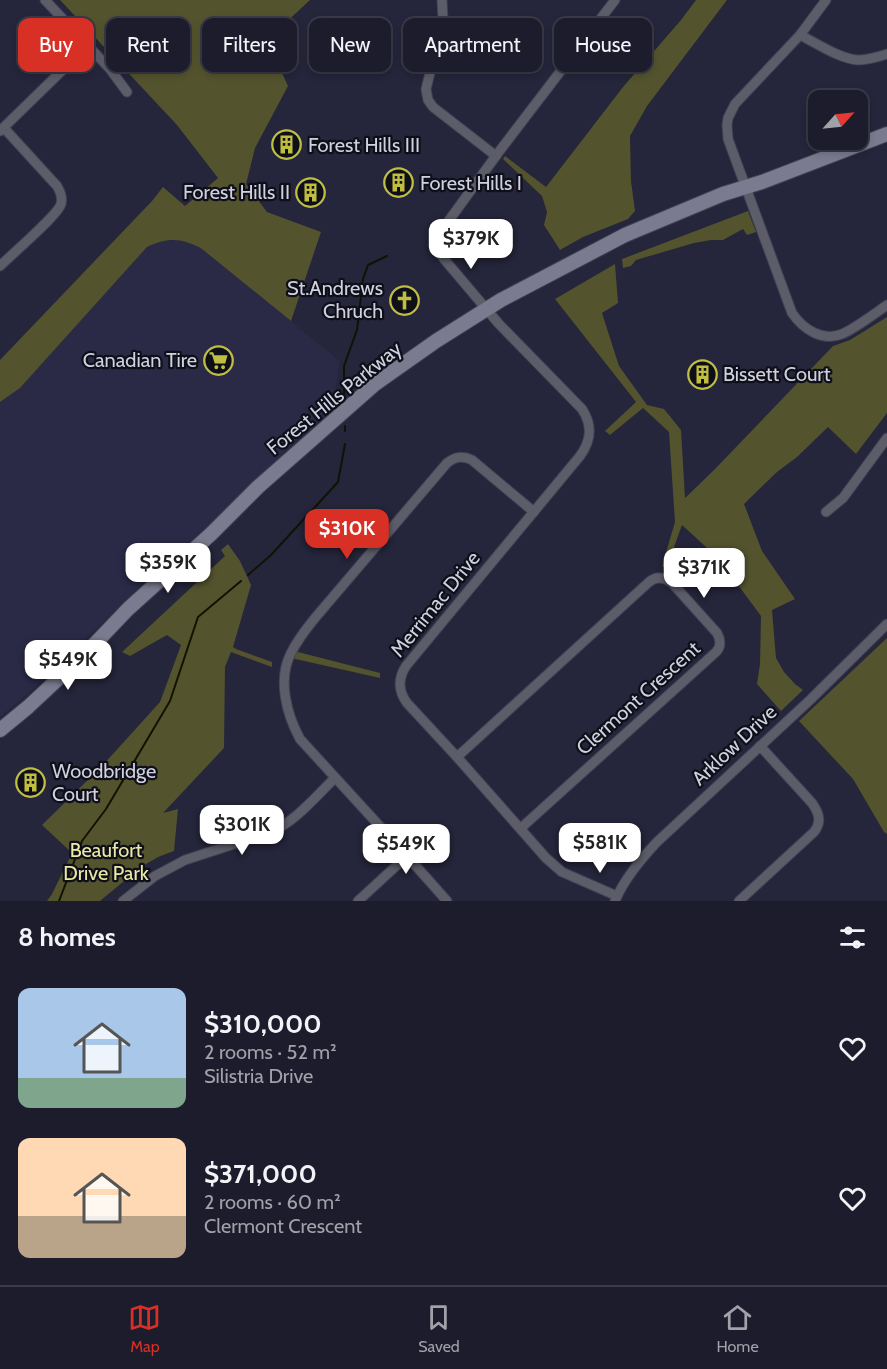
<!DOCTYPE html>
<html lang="en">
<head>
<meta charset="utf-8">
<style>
	:root { --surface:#1c1c2c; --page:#252534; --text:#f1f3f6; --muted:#a0a1a9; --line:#3a3a48; --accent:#d93025 }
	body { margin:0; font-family:Cabin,sans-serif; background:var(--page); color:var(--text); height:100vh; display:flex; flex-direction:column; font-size:22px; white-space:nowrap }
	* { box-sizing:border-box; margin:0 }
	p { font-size:20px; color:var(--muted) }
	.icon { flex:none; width:33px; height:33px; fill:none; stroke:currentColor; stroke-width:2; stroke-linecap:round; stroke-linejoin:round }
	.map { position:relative; height:901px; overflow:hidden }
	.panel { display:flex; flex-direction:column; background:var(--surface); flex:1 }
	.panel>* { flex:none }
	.banner { position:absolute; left:18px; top:18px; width:852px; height:54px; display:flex; gap:12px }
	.needle { width:39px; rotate:63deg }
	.controls { position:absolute; left:808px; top:90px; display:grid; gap:12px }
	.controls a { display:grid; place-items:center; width:60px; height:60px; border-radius:12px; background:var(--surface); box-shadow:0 3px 9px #0003,0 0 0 2px var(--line); font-size:30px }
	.price { position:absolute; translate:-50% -51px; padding:0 14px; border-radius:12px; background:#fff; color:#222; font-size:20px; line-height:39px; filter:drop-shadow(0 2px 3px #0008) }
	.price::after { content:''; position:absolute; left:50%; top:36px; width:18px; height:14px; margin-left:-9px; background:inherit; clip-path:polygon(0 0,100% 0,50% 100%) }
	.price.on { background:var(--accent); color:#fff }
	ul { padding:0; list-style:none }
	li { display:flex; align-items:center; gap:18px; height:150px; padding:0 18px }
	li span { display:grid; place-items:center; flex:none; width:168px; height:120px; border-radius:12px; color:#555 }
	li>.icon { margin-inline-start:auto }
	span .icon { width:72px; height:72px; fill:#fffc; stroke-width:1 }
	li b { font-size:26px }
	h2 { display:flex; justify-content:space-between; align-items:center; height:72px; padding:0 18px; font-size:26px }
	.pill { padding:0 21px; border-radius:12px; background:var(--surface); box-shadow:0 3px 9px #0003,0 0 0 2px var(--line); font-size:21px; line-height:54px }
	.pill.on { background:var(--accent); color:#fff }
	.menu { display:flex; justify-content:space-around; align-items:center; height:84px; border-top:2px solid var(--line); background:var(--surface); font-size:16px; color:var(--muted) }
	.menu a { display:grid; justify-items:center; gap:3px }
	.menu .on { color:var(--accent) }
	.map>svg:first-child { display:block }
</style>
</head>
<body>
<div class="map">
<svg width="887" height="901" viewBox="0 0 887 901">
	<rect width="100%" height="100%" fill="#25253b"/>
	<path fill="#2a2a47" d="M178,240L193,244L202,249L340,361L333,404L219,516L150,577L31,691L0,717V402L20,388L147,247L160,241Z"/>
	<g fill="#53532e">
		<path d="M60,0H310L267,40L288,86L255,148L246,184L267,212L321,232L291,321L202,249C182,238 168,237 147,247L20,388L0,402V360L152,201L163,187L185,206L218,178L177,125Z"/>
		<path d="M696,0H727L647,106L630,136L631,181L635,211L628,219L583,237L560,250L544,225L547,212L542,196L503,159L505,156L546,187L623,87L681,20Z"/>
		<path d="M748,211L756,232L747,235L743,229L723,240H711L694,243L636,260L631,266L623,268L622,259Z"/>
		<path d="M615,264L618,303L602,313L619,366L647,405L664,409L681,430L685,498L714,470L833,346L850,340L887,317V413L856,454L828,427L797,457L777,472L744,504L762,551L795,599L772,610L776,658L784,672L795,684L803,690L781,711L757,684L760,664L761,616L718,558L682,525L666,569L662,566L675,522L669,432L643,408L610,435L605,431L636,402L555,299Z"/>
		<path d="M228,544L240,561L251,585L233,647L236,649L272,662V667L231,652L225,667L224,748L163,813L178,809L174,851L158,857L141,867L100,901H47L52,894L72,853L42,825L102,766L160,702L181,645L167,635L130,656L122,652L225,556L221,550Z"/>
		<path d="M887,638V834L884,832L853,779L799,721Z"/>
		<path d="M294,651L380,673V678L291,658Z"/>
	</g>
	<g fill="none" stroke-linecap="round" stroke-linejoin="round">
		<g stroke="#131200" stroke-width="2">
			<path d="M344,395V366L357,330L363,279L368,265L387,256"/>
			<path d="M345,426V431"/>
			<path d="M248,575L271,555L338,482L345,444"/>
			<path d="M59,901L82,841L106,809L170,701L198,617L241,581"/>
		</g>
		<defs>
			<g id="street">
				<path d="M45,0L110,69L127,92"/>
				<path d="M442,0L443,20L426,89L428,100L433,107L496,156"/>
				<path d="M615,0L498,153L442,230L438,238V244L440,253L444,259L499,324L582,409C593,426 591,441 580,456L406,666C398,678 398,691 407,703L457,757L546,858L562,872L617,896"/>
				<path d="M826,0L800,35L735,104L728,118L727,125L728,139L792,313C803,329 822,342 842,334C856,328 874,314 887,305"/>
				<path d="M800,35C816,43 840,59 858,60C868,60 878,57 887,54"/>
				<path d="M0,131L79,54L89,46"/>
				<path d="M0,266C11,255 58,215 61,204C63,197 60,191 57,186L4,128"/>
				<path d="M826,512L843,498L887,438"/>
				<path d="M457,757L649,582C656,576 664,577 672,583L717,633C721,640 721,647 716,652L521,828"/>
				<path d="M407,856L300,739C287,715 277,680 291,653C297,641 306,629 315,618L447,463C455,457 462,455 472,460L534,512"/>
				<path d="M123,901L155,876L185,860L271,832C296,821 315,797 335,778"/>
				<path d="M358,901L407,856L447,901"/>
				<path d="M615,901C624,879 641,859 657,842L810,700L887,624"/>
				<path d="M739,901L814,832C822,822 819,813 812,803L760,746"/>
			</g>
			<path id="secondary" d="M0,730L28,707L87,652L128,609L211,534L258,487L375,384L436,341L501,300L625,235L723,194L762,182L887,134"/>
		</defs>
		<use href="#street" stroke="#404155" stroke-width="11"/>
		<use href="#secondary" stroke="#404155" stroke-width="16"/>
		<use href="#street" stroke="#5c5d69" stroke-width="9"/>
		<use href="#secondary" stroke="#7a7b8e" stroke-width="14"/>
	</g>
	<defs>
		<symbol id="building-ring" viewBox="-11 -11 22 22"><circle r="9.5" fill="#0f0f19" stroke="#c0be41" stroke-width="1.5"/><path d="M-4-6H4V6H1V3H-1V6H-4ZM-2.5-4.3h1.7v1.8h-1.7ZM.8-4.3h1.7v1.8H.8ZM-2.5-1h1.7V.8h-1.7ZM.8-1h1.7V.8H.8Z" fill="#c0be41"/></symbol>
		<symbol id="church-ring" viewBox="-11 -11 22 22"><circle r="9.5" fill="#0f0f19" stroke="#c0be41" stroke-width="1.5"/><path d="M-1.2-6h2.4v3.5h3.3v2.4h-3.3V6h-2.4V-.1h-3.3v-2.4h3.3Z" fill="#c0be41"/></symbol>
		<symbol id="supermarket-ring" viewBox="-11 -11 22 22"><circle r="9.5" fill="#0f0f19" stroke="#c0be41" stroke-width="1.5"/><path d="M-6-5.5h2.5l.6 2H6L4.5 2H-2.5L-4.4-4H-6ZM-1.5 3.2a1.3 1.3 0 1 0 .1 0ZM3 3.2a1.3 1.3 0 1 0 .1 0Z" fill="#c0be41"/></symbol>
	</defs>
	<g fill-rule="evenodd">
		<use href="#building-ring" x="270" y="128" width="33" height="33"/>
		<use href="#building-ring" x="382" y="166" width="33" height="33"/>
		<use href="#building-ring" x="294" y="176" width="33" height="33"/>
		<use href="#church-ring" x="388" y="284" width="33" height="33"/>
		<use href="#supermarket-ring" x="202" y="344" width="33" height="33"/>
		<use href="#building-ring" x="686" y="358" width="33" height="33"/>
		<use href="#building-ring" x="14" y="766" width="33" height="33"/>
	</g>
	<g text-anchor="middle" stroke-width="4.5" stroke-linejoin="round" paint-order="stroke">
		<g font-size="20" fill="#d0d1e0" stroke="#0f0f19" text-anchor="start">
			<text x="308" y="152">Forest Hills III</text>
			<text x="420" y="190">Forest Hills I</text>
			<text x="290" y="199" text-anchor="end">Forest Hills II</text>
			<text x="383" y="295" text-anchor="end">St.Andrews<tspan x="383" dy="23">Chruch</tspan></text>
			<text x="197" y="367" text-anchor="end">Canadian Tire</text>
			<text x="723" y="381">Bissett Court</text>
			<text x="52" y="778">Woodbridge<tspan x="52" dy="23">Court</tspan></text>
		</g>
		<g font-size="20" fill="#d0d1e0" stroke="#0f0f19">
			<text transform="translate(334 398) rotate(-39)" y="7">Forest Hills Parkway</text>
			<text transform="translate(435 604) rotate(-51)" y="7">Merrimac Drive</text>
			<text transform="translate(638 698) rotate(-42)" y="7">Clermont Crescent</text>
			<text transform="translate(734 745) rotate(-43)" y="7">Arklow Drive</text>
		</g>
		<g font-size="20" fill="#e9eaa5" stroke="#0f0f19">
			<text x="106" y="857">Beaufort<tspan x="106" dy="23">Drive Park</tspan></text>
		</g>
	</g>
</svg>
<div class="controls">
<a><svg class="needle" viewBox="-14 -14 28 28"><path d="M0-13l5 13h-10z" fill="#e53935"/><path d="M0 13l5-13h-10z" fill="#a0a1a9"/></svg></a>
</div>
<b class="price" style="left:471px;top:270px">$379K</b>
<b class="price on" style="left:347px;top:560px">$310K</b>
<b class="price" style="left:168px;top:594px">$359K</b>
<b class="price" style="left:704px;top:599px">$371K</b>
<b class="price" style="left:68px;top:691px">$549K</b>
<b class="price" style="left:242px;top:856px">$301K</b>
<b class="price" style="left:600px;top:874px">$581K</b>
<b class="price" style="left:406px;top:875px">$549K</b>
<div class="banner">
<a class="pill on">Buy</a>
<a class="pill">Rent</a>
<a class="pill">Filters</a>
<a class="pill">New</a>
<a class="pill">Apartment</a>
<a class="pill">House</a>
</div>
</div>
<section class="panel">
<h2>8 homes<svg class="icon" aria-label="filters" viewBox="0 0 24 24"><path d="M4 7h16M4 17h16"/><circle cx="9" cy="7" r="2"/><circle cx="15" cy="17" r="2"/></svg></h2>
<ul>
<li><span style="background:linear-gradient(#a9c7e8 75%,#7fa58c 0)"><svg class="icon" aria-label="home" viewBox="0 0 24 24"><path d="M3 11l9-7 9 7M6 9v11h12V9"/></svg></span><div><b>$310,000</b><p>2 rooms · 52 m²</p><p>Silistria Drive</p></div><svg class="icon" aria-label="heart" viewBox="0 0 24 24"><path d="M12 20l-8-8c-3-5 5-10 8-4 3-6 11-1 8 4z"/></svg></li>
<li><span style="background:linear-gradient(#ffd9b3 65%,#b9a48a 0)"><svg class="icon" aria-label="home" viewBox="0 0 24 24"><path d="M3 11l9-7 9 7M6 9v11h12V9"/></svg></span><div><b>$371,000</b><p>2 rooms · 60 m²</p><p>Clermont Crescent</p></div><svg class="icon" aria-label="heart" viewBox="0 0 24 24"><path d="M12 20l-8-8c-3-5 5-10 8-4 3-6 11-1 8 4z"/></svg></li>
</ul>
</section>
<nav class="menu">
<a class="on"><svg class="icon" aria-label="map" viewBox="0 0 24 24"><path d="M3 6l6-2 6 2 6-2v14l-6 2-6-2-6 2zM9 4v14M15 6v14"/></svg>Map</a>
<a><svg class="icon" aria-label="saved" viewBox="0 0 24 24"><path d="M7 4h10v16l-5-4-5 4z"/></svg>Saved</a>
<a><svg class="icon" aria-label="home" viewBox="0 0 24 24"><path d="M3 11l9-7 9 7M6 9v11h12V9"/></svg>Home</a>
</nav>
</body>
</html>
